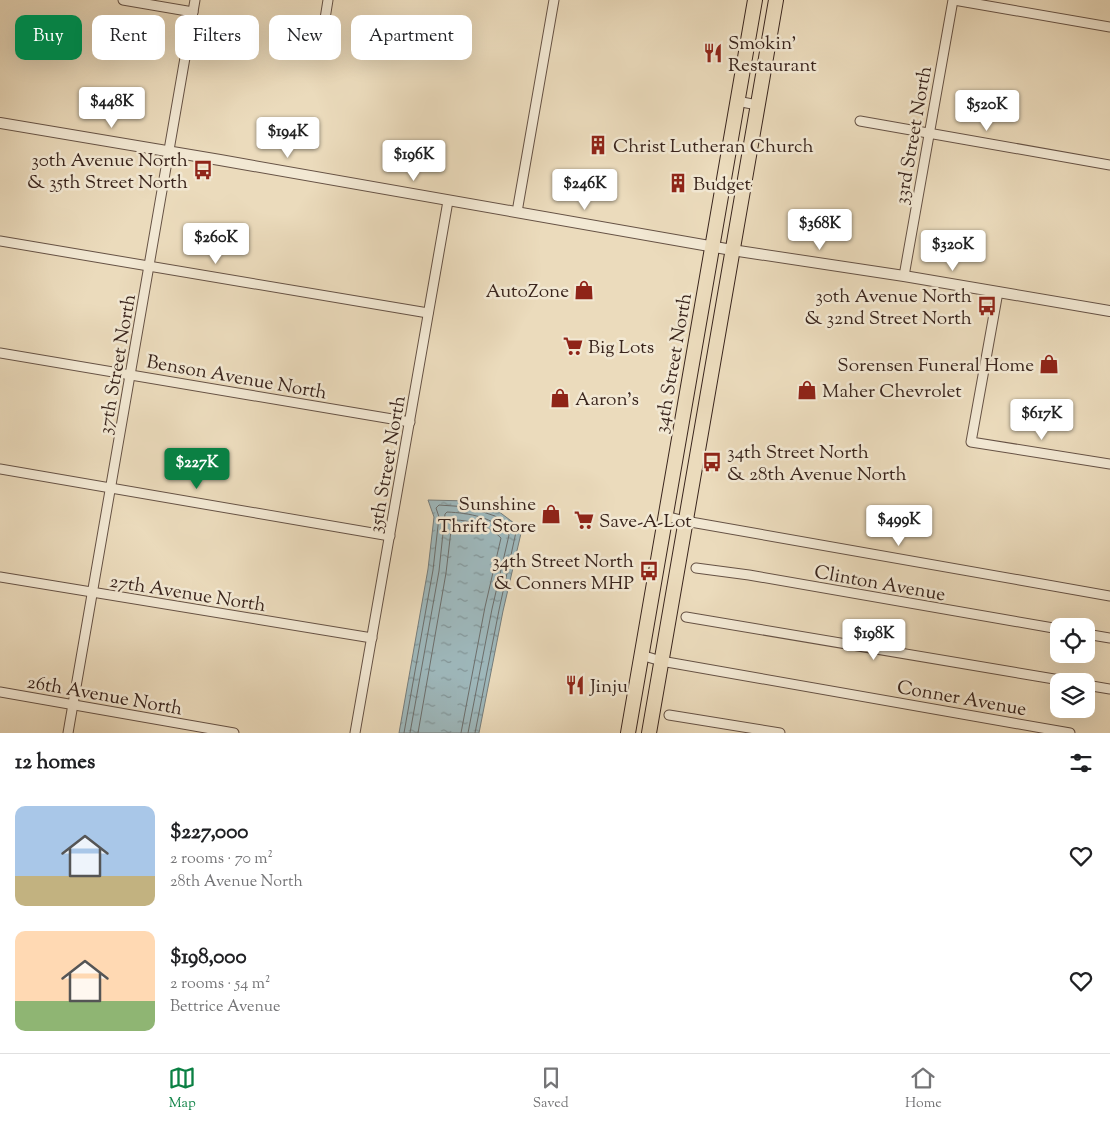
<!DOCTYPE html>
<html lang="en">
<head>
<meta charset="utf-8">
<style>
	:root { --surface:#fff; --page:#f6f6f6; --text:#202124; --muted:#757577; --line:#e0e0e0; --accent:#0b8043 }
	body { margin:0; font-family:"Sorts Mill Goudy",serif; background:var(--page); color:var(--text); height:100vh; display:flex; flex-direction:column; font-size:19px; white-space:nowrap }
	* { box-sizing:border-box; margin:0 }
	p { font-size:16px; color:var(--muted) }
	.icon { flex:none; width:28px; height:28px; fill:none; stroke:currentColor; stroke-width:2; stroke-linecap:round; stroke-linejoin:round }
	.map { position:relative; height:733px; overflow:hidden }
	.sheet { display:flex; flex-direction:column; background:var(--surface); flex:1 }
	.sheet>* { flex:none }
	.top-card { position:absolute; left:15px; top:15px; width:500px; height:45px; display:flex; gap:10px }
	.controls { position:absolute; left:1050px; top:618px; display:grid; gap:10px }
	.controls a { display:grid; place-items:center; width:45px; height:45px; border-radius:10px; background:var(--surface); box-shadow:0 5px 20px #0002; font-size:25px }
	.price { position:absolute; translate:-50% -42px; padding:0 11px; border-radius:5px; background:#fff; color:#222; font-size:16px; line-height:32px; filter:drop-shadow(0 1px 2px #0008) }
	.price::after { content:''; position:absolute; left:50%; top:30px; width:15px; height:11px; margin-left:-8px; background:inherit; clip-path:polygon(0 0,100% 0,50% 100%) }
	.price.selected { background:var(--accent); color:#fff }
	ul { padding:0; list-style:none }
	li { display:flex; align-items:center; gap:15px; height:125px; padding:0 15px }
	li span { display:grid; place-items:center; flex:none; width:140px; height:100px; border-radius:10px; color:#555 }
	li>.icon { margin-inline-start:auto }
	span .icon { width:60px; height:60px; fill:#fffc; stroke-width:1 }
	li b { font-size:21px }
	h2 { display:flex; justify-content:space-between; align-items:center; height:60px; padding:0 15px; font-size:21px }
	.tag { padding:0 18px; border-radius:10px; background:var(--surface); box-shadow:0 5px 20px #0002; font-size:18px; line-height:45px }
	.tag.selected { background:var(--accent); color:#fff }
	.menu { display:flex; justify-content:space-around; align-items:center; height:70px; border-top:1px solid var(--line); background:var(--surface); font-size:14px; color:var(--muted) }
	.menu a { display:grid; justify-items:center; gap:2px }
	.menu .selected { color:var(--accent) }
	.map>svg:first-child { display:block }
</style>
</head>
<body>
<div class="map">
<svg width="1110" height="733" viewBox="0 0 1110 733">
	<defs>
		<pattern id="water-ripples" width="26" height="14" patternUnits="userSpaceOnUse" patternTransform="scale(1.25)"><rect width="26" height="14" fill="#9eb8bc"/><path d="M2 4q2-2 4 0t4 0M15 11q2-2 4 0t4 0" fill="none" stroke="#829598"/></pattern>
	</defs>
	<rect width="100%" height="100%" fill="#ebdbbc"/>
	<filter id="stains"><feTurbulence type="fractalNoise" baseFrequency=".004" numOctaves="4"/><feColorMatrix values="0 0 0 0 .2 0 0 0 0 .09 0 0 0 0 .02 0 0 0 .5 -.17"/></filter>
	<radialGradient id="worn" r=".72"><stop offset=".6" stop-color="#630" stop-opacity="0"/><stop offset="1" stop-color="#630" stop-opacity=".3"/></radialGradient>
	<path fill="url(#water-ripples)" stroke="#767d7c" d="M428,500L469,501L498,511L522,529L503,611L479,733H399L428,569L434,517Z"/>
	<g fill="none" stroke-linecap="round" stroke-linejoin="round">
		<g stroke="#6c6e6c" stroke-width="1">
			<path d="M404,733L433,570L439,517L436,508L439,505L468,507L495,516L516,532L499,610L475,733"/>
			<path d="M410,733L439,571L445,514L447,512C469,513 494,517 509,535L492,609L468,733"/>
			<path d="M418,733L446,573L452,522L454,520C470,520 490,526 501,538L485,607L461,733"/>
		</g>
		<defs>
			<g id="minor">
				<path d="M123,0L193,12"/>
				<path d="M954,0L1110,27"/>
				<path d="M324,25L328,0"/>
				<path d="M737,101L757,105"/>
				<path d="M860,121L1110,165"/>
				<path d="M517,212L554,0"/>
				<path d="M0,241L428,313"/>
				<path d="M904,276L953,0"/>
				<path d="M998,292L971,442L1110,464"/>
				<path d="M0,353L410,422"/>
				<path d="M0,469L390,536"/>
				<path d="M665,516L685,521L1110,596"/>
				<path d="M696,568L749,575L1059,629"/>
				<path d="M0,577L372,638"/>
				<path d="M686,617L1066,681"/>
				<path d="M1086,634L1110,638"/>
				<path d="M641,655L661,661L1070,733"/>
				<path d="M1086,685L1110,689"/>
				<path d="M0,692L234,733"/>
				<path d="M669,715L780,733"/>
				<path d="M68,733L195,0"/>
				<path d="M355,733L448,201"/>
			</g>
			<path id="tertiary" d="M0,123L220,160L732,250L904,276L1110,311"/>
			<g id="trunk">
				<path d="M628,733L755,0"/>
				<path d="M649,733L776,0"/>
			</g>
		</defs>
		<use href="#minor" stroke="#665245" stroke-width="11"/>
		<use href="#tertiary" stroke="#665245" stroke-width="12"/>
		<use href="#trunk" stroke="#3a251d" stroke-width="16"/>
		<use href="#minor" stroke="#f2e8d3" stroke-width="9"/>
		<use href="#tertiary" stroke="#f2e8d3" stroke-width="10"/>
		<use href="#trunk" stroke="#ebdbbc" stroke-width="14"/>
	</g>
	<defs>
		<symbol id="restaurant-bare" viewBox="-9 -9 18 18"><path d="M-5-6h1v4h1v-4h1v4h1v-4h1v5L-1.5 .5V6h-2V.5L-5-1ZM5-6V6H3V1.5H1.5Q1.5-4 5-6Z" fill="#8f2418" stroke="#f2e8d3" stroke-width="2.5" paint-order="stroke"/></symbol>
		<symbol id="building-bare" viewBox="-9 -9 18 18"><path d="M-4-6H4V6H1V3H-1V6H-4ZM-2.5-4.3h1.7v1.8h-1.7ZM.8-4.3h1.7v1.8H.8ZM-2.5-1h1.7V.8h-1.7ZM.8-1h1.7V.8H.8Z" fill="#8f2418" stroke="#f2e8d3" stroke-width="2.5" paint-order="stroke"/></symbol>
		<symbol id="bus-bare" viewBox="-9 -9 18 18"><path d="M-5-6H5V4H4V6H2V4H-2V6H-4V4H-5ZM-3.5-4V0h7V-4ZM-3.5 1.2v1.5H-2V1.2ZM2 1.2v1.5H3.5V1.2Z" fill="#8f2418" stroke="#f2e8d3" stroke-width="2.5" paint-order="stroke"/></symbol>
		<symbol id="shop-bare" viewBox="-9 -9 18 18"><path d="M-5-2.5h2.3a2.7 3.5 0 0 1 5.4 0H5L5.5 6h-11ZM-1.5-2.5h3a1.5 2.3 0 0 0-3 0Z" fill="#8f2418" stroke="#f2e8d3" stroke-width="2.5" paint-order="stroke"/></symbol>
		<symbol id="supermarket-bare" viewBox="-9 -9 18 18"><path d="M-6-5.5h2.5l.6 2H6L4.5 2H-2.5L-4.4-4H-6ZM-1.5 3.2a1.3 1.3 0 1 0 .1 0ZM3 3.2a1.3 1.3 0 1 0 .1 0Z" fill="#8f2418" stroke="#f2e8d3" stroke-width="2.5" paint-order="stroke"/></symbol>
	</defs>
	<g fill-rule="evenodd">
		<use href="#restaurant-bare" x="699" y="39" width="28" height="28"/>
		<use href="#building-bare" x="584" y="131" width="28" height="28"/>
		<use href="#bus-bare" x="189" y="156" width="28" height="28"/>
		<use href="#building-bare" x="664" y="169" width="28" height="28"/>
		<use href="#shop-bare" x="570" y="276" width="28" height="28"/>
		<use href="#bus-bare" x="973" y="292" width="28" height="28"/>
		<use href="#supermarket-bare" x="559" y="332" width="28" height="28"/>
		<use href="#shop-bare" x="1035" y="350" width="28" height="28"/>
		<use href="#shop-bare" x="793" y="376" width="28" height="28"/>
		<use href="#shop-bare" x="546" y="384" width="28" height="28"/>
		<use href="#bus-bare" x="698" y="448" width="28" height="28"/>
		<use href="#shop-bare" x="537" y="500" width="28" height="28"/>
		<use href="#supermarket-bare" x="570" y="506" width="28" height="28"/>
		<use href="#bus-bare" x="635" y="557" width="28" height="28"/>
		<use href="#restaurant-bare" x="561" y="671" width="28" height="28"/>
	</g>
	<g text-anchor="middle" stroke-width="5" stroke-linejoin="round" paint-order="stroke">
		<g font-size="19" fill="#3a251d" stroke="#f2e8d3" text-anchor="start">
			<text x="728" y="49">Smokin'<tspan x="728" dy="22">Restaurant</tspan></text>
			<text x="613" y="152">Christ Lutheran Church</text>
			<text x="188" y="166" text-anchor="end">30th Avenue North<tspan x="188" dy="22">&amp; 35th Street North</tspan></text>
			<text x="693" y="190">Budget</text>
			<text x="569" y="297" text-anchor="end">AutoZone</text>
			<text x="972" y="302" text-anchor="end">30th Avenue North<tspan x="972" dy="22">&amp; 32nd Street North</tspan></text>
			<text x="588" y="353">Big Lots</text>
			<text x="1034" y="371" text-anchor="end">Sorensen Funeral Home</text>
			<text x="822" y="397">Maher Chevrolet</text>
			<text x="575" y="405">Aaron's</text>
			<text x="727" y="458">34th Street North<tspan x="727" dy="22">&amp; 28th Avenue North</tspan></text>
			<text x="536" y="510" text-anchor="end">Sunshine<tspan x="536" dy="22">Thrift Store</tspan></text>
			<text x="599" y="527">Save-A-Lot</text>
			<text x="634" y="567" text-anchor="end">34th Street North<tspan x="634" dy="22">&amp; Conners MHP</tspan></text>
			<text x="590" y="692">Jinju</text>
		</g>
		<g font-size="19" fill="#3a251d" stroke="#f2e8d3">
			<text transform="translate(912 135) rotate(-80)" y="7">33rd Street North</text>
			<text transform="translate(672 363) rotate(-80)" y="7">34th Street North</text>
			<text transform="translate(116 364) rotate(-80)" y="7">37th Street North</text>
			<text transform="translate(237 376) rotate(10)" y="7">Benson Avenue North</text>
			<text transform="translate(386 464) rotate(-80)" y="7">35th Street North</text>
			<text transform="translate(880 582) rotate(10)" y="7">Clinton Avenue</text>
			<text transform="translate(188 592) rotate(9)" y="7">27th Avenue North</text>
			<text transform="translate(105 694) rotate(10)" y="7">26th Avenue North</text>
			<text transform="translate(962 697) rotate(10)" y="7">Conner Avenue</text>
		</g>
	</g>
	<rect width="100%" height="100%" filter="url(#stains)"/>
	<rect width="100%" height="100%" fill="url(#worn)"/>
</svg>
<div class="controls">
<a><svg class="icon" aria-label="locate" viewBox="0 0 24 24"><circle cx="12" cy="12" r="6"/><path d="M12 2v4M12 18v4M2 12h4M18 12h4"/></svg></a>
<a><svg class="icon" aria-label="layers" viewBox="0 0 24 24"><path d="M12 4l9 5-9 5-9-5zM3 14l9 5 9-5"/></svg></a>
</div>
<b class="price" style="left:112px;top:129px">$448K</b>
<b class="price" style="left:987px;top:132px">$520K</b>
<b class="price" style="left:288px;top:159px">$194K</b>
<b class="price" style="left:414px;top:182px">$196K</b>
<b class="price" style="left:585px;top:211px">$246K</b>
<b class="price" style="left:820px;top:251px">$368K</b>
<b class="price" style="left:216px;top:265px">$260K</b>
<b class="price" style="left:953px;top:272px">$320K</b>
<b class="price" style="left:1042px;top:441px">$617K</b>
<b class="price selected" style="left:197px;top:490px">$227K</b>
<b class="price" style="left:899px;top:547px">$499K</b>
<b class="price" style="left:874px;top:661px">$198K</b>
<div class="top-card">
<a class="tag selected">Buy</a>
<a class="tag">Rent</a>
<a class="tag">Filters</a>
<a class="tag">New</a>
<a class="tag">Apartment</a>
</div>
</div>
<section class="sheet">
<h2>12 homes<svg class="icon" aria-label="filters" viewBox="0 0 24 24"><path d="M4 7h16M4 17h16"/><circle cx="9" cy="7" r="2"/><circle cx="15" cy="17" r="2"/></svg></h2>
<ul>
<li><span style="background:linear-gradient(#a9c7e8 70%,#c2b280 0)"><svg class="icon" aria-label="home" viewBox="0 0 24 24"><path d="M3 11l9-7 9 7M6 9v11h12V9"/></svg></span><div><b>$227,000</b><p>2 rooms · 70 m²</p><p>28th Avenue North</p></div><svg class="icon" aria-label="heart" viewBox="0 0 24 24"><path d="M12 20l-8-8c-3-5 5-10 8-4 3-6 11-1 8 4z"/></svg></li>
<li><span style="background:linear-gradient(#ffd9b3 70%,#8fb573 0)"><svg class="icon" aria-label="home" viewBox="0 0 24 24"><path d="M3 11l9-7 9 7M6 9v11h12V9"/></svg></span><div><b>$198,000</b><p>2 rooms · 54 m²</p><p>Bettrice Avenue</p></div><svg class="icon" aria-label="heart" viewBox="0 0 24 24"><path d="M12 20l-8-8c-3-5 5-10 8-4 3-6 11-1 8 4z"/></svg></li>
</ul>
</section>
<nav class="menu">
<a class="selected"><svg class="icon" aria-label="map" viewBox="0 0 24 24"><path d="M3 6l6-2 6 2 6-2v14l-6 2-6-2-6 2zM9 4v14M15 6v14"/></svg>Map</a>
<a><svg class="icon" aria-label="saved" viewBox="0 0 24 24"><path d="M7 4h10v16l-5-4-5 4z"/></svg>Saved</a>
<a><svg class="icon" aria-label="home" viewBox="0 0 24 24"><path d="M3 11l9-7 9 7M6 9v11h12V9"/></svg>Home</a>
</nav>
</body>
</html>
